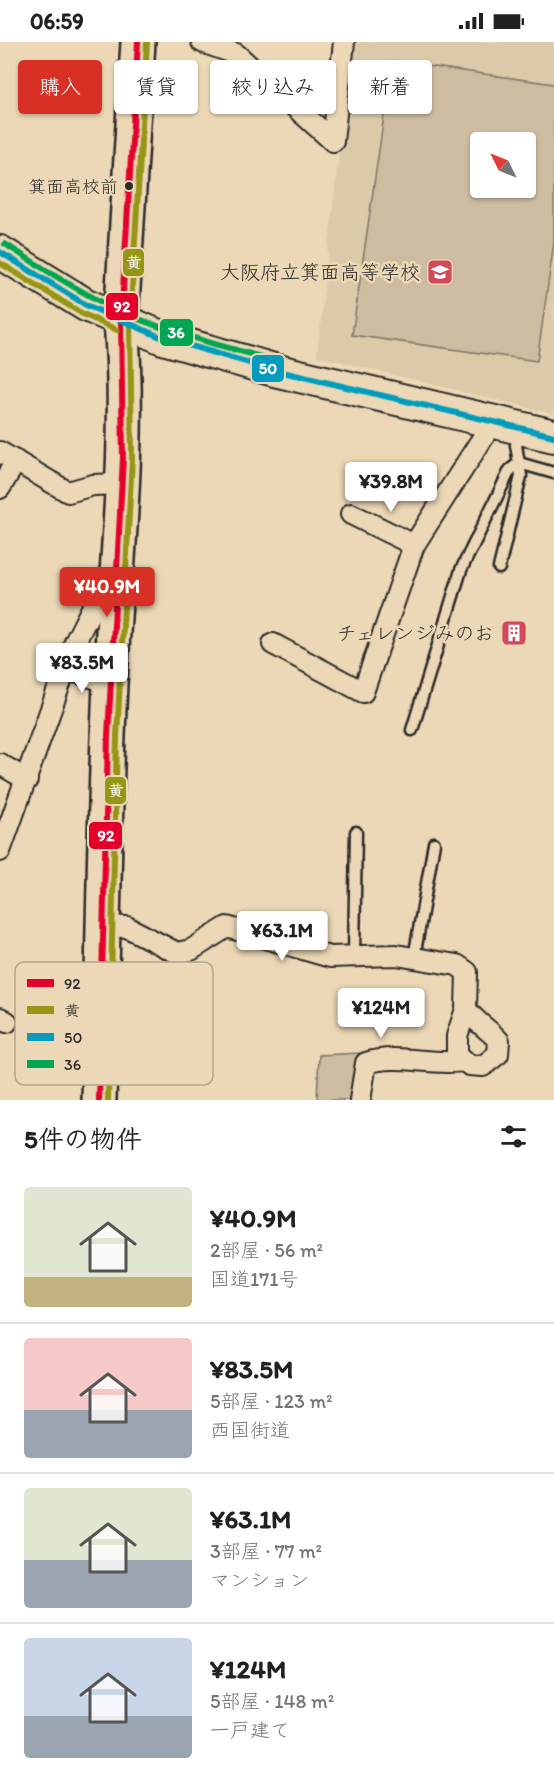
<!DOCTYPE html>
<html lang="ja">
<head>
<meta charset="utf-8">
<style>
	:root { --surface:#fff; --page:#f2f2f2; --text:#202124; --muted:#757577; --line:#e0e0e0; --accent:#d93025 }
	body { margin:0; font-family:Itim,"Klee One",sans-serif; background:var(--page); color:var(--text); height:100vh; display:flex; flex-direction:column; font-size:22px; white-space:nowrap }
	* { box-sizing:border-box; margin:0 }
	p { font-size:20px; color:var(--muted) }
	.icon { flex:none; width:33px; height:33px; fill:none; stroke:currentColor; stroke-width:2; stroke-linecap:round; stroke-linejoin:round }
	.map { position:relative; height:1058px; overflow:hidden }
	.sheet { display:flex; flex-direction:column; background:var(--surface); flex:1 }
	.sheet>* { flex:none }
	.top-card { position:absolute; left:18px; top:18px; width:519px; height:54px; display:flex; gap:12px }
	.needle { width:39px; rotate:313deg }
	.fabs { position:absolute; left:470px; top:90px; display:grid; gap:12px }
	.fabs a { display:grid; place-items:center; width:66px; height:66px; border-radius:6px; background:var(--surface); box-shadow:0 2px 4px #0004; font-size:30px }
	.price { position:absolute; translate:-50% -51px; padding:0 14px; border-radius:6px; background:#fff; color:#222; font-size:20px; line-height:39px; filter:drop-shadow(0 2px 3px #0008) }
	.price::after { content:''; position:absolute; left:50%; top:36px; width:18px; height:14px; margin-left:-9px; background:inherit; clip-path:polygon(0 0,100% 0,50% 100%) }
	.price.selected { background:var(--accent); color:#fff }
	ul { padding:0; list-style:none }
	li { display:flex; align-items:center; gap:18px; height:150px; padding:0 24px }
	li+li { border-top:2px solid var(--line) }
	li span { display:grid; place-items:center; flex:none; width:168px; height:120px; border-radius:6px; color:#555 }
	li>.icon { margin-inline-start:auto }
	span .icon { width:72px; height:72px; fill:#fffc; stroke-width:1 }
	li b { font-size:26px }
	h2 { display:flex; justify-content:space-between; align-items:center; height:72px; padding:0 24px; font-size:26px }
	.tag { padding:0 21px; border-radius:6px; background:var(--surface); box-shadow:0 2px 4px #0004; font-size:21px; line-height:54px }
	.tag.selected { background:var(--accent); color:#fff }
	.status { display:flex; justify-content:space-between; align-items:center; height:42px; padding:0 30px; background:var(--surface); direction:ltr }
	.status svg { height:16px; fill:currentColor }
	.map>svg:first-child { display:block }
</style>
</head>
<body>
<div class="status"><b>06:59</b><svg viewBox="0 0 49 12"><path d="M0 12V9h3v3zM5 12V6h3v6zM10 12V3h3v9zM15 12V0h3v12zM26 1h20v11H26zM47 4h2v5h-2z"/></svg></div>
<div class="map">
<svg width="554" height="1058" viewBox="0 0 554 1058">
	<rect width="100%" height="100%" fill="#ecd8b6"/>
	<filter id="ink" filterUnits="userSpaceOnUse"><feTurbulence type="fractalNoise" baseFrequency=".0167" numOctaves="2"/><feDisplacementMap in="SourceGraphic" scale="12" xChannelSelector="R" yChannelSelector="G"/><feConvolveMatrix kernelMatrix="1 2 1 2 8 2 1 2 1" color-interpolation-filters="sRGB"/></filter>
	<g filter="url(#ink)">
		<path fill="#dcc9aa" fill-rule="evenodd" d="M351,0H554V372L317,314ZM480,100H525V146H480Z"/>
		<g fill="#cdbca0" stroke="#7c7466" stroke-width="1.5" fill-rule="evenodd">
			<path d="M392,19L554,42V200L537,319L352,293ZM525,100V146H480V100Z"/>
			<path d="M361,1011L354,1058H317L319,1013Z"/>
		</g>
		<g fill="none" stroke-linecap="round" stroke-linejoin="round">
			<defs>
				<g id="service">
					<path d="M519,421L554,431"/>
					<path d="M499,526L521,434L516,403L521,389"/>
					<path d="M412,688L461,528L510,428L519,421"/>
					<path d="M354,914L356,790"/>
					<path d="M414,916L434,801"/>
				</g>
				<g id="minor">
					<path d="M202,0L236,12L333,99"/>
					<path d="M333,99L344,0"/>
					<path d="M0,410L68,450L93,443L121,442"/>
					<path d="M0,446L16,419"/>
					<path d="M351,472L414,503"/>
					<path d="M273,602L363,650L414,503L484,394L490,378"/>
					<path d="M66,627L110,641"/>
					<path d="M0,722L27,738"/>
					<path d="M0,809L75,600L111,528"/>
					<path d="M104,884L127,885L177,911L191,908L227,885L330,915L396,913L457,923L467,930L466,967L457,994V1012L469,1023L483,1024L498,1012L499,999C488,986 476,981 466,967"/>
					<path d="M0,976L7,980"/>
					<path d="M360,1058L366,1021C398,1011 431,1024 464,1019"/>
				</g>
				<path id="primary" d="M0,210L86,263L163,296L274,328L554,394"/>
				<path id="trunk" d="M99,1058C103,919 104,780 110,642C116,522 131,400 121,280L138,0"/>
			</defs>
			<use href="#service" stroke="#2b2b2b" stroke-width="15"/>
			<use href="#minor" stroke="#2b2b2b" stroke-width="24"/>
			<use href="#primary" stroke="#2b2b2b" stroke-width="36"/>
			<use href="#trunk" stroke="#2b2b2b" stroke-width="38"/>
			<use href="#service" stroke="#ecd8b6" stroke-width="10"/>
			<use href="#minor" stroke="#ecd8b6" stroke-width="20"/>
			<use href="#primary" stroke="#ecd8b6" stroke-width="32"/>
			<use href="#trunk" stroke="#ecd8b6" stroke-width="33"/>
			<defs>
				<path id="bus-1" d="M99,1058L108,694L123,416L121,280L138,0"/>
				<g id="bus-2">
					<path d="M0,221L81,271L117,288"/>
					<path d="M108,1058L117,694L132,416L130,280L147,1"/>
				</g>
				<path id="bus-3" d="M0,210L86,263L163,296L274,328L554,394"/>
				<path id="bus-4" d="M5,202C44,227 82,252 124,271C173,292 225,305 276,319"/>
			</defs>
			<use href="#bus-1" stroke="#ecd8b6" stroke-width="10"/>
			<use href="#bus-2" stroke="#ecd8b6" stroke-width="10"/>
			<use href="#bus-3" stroke="#ecd8b6" stroke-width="10"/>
			<use href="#bus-4" stroke="#ecd8b6" stroke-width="10"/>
			<use href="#bus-1" stroke="#e4002b" stroke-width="6"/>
			<use href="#bus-2" stroke="#959516" stroke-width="6"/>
			<use href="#bus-3" stroke="#049cbe" stroke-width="6"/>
			<use href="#bus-4" stroke="#00a651" stroke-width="6"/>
		</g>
	</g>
	<defs>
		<symbol id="school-square" viewBox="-11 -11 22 22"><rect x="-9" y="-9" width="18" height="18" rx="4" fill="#d1495b" stroke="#ecd8b6"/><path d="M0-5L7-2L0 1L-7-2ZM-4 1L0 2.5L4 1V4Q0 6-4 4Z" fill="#fff"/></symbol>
		<symbol id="building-square" viewBox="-11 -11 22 22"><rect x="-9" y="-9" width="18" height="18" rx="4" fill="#d1495b" stroke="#ecd8b6"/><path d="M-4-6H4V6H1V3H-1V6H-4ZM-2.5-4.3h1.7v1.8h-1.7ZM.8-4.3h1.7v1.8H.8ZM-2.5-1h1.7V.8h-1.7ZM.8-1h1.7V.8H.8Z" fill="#fff"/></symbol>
	</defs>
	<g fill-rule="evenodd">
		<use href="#school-square" x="425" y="215" width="30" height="30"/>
		<use href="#building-square" x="499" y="576" width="30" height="30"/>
	</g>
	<circle fill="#2b2b2b" stroke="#ecd8b6" stroke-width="2" cx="129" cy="144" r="5"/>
	<g text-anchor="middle" stroke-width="5" stroke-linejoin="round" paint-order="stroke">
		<g font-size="18" fill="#2b2b2b" stroke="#ecd8b6" text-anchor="end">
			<text x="118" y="151">箕面高校前</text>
		</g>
		<g font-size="20" fill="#2b2b2b" stroke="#ecd8b6" text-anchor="end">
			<text x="420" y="237">大阪府立箕面高等学校</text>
			<text x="494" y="598">チェレンジみのお</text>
		</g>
	</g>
	<rect x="15" y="920" width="198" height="123" rx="9" fill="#ecd8b6" stroke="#b2a48c" stroke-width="1.5"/>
	<rect x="27" y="937" width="27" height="8" fill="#e4002b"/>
	<rect x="27" y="964" width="27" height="8" fill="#959516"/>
	<rect x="27" y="991" width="27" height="8" fill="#049cbe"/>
	<rect x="27" y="1018" width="27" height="8" fill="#00a651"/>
	<g font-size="16" fill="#2b2b2b">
		<text x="64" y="947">92</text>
		<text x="64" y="974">黄</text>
		<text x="64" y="1001">50</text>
		<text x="64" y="1028">36</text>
	</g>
	<g stroke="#ecd8b6" stroke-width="2">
		<rect x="122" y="206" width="23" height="29" rx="6" fill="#959516"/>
		<rect x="105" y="250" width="34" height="29" rx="6" fill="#e4002b"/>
		<rect x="159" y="276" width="35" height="29" rx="6" fill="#00a651"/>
		<rect x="251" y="312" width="34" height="29" rx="6" fill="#049cbe"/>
		<rect x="104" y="734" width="23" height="29" rx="6" fill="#959516"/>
		<rect x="88" y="779" width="35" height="29" rx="6" fill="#e4002b"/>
	</g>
	<g font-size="16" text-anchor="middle" font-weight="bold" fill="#fff">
		<text x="134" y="226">黄</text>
		<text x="122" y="270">92</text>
		<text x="176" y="296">36</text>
		<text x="268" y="332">50</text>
		<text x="116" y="754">黄</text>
		<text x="106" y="799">92</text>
	</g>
</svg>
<div class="fabs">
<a><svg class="needle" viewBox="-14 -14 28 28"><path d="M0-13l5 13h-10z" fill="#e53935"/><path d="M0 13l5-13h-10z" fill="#757577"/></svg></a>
</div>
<b class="price" style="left:391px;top:471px">¥39.8M</b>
<b class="price selected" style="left:107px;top:576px">¥40.9M</b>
<b class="price" style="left:82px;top:652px">¥83.5M</b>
<b class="price" style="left:282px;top:920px">¥63.1M</b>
<b class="price" style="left:381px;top:997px">¥124M</b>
<div class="top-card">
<a class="tag selected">購入</a>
<a class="tag">賃貸</a>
<a class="tag">絞り込み</a>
<a class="tag">新着</a>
</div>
</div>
<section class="sheet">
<h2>5件の物件<svg class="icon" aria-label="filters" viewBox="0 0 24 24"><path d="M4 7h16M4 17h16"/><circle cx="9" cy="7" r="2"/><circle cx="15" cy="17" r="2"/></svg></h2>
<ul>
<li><span style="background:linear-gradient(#dfe7d0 75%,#c2b280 0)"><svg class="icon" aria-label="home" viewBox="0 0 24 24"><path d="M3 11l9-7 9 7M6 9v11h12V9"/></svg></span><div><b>¥40.9M</b><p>2部屋 · 56 m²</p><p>国道171号</p></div></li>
<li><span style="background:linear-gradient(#f6c9c9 60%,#9aa5b1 0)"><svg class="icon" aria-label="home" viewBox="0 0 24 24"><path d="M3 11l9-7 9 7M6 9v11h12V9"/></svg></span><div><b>¥83.5M</b><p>5部屋 · 123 m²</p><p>西国街道</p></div></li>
<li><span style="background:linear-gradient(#dfe7d0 60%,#9aa5b1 0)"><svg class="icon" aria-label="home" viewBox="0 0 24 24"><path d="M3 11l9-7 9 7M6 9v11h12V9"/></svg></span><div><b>¥63.1M</b><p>3部屋 · 77 m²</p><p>マンション</p></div></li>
<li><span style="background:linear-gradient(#c9d6e8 65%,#9aa5b1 0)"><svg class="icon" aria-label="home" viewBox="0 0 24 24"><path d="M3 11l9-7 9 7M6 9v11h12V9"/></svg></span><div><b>¥124M</b><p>5部屋 · 148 m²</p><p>一戸建て</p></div></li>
</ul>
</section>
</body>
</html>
